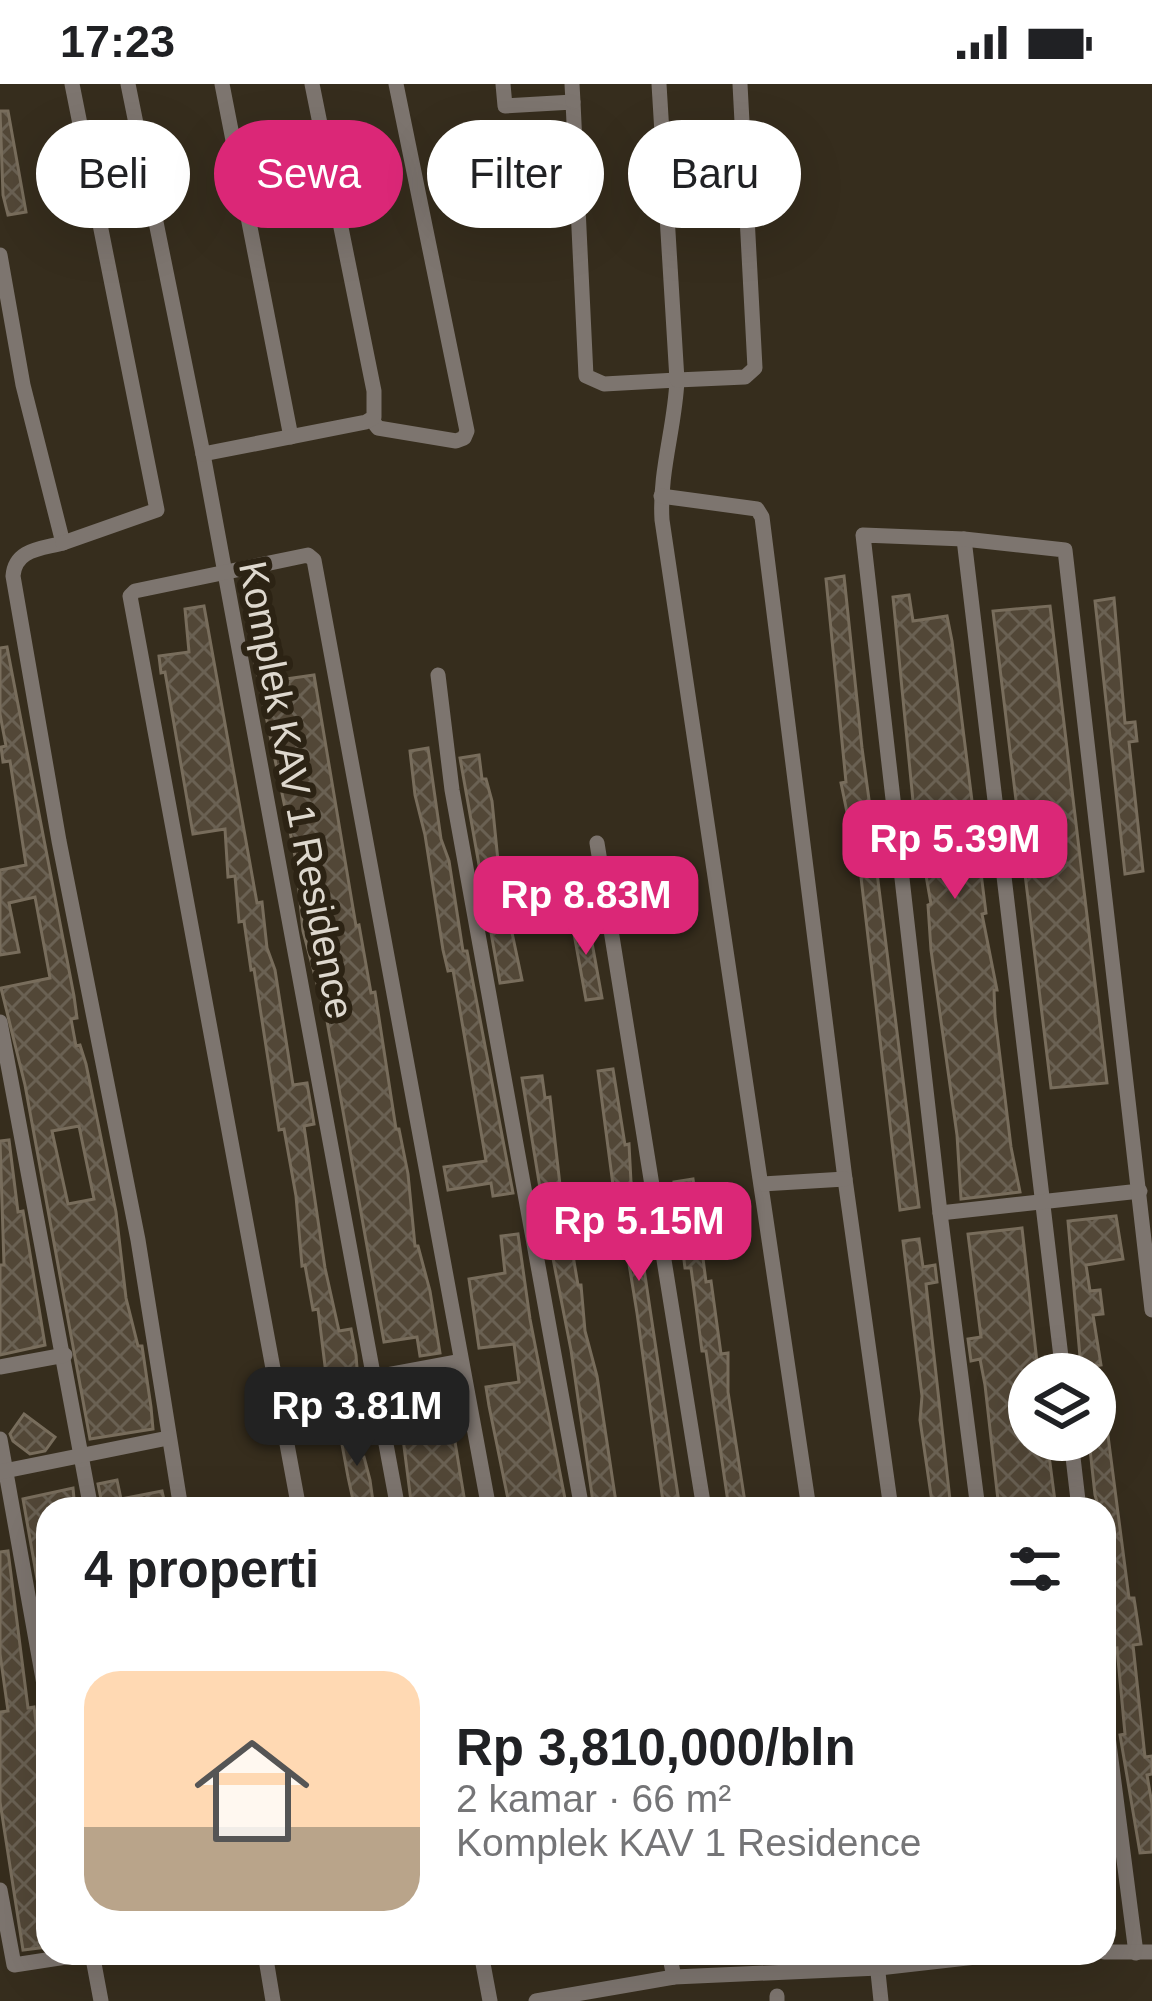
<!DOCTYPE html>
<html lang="id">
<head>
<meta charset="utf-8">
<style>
	:root { --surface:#fff; --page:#f6f6f6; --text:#202124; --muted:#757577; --line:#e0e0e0; --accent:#db2777 }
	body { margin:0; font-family:Arial,sans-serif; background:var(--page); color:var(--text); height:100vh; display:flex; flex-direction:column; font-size:45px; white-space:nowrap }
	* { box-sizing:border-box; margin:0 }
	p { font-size:39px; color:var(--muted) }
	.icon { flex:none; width:66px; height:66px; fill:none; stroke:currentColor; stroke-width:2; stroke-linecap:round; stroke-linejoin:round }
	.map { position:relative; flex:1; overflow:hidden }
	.details { position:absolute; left:36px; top:1413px; width:1080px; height:468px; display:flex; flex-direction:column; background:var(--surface); border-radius:36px; box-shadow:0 12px 48px #0002 }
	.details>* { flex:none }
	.guide { position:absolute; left:36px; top:36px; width:1080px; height:108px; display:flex; gap:24px }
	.buttons { position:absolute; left:1008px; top:1269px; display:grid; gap:24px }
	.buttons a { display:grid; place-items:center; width:108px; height:108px; border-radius:50%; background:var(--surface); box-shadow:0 12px 48px #0002; font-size:60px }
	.price { position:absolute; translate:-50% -102px; padding:0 27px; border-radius:24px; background:var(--accent); color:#fff; font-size:39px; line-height:78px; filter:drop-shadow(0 3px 6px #0008) }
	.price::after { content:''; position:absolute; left:50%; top:72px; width:36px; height:27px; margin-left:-18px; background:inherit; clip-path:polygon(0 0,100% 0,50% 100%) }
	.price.selected { background:#222; color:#fff }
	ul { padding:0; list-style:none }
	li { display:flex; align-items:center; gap:36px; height:300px; padding:0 48px }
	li+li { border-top:3px solid var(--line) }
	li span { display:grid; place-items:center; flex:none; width:336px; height:240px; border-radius:36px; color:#555 }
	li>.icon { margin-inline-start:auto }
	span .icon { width:144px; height:144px; fill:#fffc; stroke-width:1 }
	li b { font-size:51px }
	h2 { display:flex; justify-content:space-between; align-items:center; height:144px; padding:0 48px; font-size:51px }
	.tag { padding:0 42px; border-radius:54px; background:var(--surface); box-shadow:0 12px 48px #0002; font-size:42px; line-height:108px }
	.tag.selected { background:var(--accent); color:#fff }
	.status { display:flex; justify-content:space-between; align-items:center; height:84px; padding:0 60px; background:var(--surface); direction:ltr }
	.status svg { height:33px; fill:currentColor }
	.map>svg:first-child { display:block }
</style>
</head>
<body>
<div class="status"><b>17:23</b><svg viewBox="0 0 49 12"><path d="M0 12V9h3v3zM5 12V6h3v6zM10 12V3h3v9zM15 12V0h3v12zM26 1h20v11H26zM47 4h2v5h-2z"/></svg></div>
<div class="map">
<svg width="1152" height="1917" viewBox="0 0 1152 1917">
	<defs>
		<pattern id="building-cross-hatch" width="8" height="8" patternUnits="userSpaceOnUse" patternTransform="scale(3)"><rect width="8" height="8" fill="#524737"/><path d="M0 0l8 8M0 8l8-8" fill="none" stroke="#6a6153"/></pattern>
	</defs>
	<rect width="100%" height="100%" fill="#362d1d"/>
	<g fill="url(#building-cross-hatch)" stroke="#786d5c" stroke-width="3" fill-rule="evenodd">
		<path d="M0,27H8L26,128L8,131L3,111Z"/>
		<path d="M844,492L862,664L870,723L874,722L877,739L873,740L877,765H874L919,1123L900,1126L855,742L850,743L841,699L846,698L826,495Z"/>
		<path d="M265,505L279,596L314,591L356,842L359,841L371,909L375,908L396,1045H399L408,1090L415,1162H418L430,1207L440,1269L420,1272L417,1253L384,1258L327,937L303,847L296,777L254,574L245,508Z"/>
		<path d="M909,511L913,537L947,532L952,557L986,829L982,830L997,906H994L995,932L1011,1063L1020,1108L961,1115L957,1051L931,866L928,821L931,820L913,717L893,513Z"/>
		<path d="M1114,514L1125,639L1135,638L1137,657L1129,658L1143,787L1125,790L1095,517Z"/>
		<path d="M204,522L257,819L262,818L267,864L275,886L293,1001L307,999L312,1028L314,1040L304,1042L325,1184L339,1247L351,1245L356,1271L357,1284L326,1290L318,1225L313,1226L305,1181L302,1182L296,1112L284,1045L279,1046L254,885L251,886L244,837L239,838L235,792L228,793L225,745L193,750L165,588L161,589L159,572L189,568L185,525Z"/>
		<path d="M1050,522L1107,999L1051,1004L993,527Z"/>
		<path d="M7,563L74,912L77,934L71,935L76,962L80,961L86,980L116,1128L126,1214L138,1262H142L151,1323L153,1345L90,1355L25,1001L1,904L50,894L35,813L9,819L19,868L0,871V786L26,781L10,677L3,678L1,663L6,662L0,630V564ZM79,1042L94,1115L68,1120L52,1047Z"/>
		<path d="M428,664L441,755L449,777L463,867H467L513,1109L493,1112L491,1099L448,1106L444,1083L486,1077L453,886L448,887L443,866L425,751L415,711L410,667Z"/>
		<path d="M479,671L482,695H486L492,717L499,787L522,896L500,899L460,674Z"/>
		<path d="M587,831L602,914L586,916L571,833Z"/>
		<path d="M613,985L625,1061L629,1060L631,1098L680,1425H664L637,1229L616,1100L613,1101L598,987Z"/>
		<path d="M542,992L545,1014L550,1013L560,1101L540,1104L522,994Z"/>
		<path d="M9,1056L18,1128L23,1127L45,1261L0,1271V1181H4L0,1057Z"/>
		<path d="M693,1095L706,1198L711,1197L721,1270L728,1269V1308L746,1425H729L706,1267H702L691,1184H685L674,1098Z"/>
		<path d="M1116,1132L1123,1175L1086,1181L1090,1207L1100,1206L1103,1230L1093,1231L1101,1281L1081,1284L1068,1137Z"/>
		<path d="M567,1136L578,1201H581L585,1247L597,1292L617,1425H594L571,1266L546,1139Z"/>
		<path d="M1022,1144L1038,1287L1029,1288V1356H1047L1056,1425H999L985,1301L980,1275L971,1277L968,1255L981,1253L968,1150Z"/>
		<path d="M518,1150L530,1235L567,1425H510L489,1322L486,1303L519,1298L514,1260L479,1264L469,1195L505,1189L501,1152Z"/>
		<path d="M919,1155L923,1183L935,1181L937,1198L926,1200L951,1425H933L920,1336L922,1312L903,1157Z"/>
		<path d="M1103,1313L1129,1514H1134L1141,1560L1133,1561L1145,1673L1152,1672V1690L1147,1691L1152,1720V1768L1140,1769L1120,1651L1125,1650L1117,1564L1106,1565L1104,1553V1518L1112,1517L1104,1471V1425H1099L1095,1411L1089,1356H1095V1314Z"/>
		<path d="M448,1315L466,1425H412L400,1331L434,1326L432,1317Z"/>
		<path d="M24,1330L55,1353L45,1367L30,1370L13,1357L10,1350Z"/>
		<path d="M357,1342L361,1373H364L370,1396L374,1425H355L348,1393L339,1344Z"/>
		<path d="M117,1396L121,1415L162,1407L166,1425H103L98,1400Z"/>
		<path d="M73,1404L75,1425H48V1494L37,1495L23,1415Z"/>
		<path d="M8,1467L28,1624L34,1623L48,1726V1863L23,1866L0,1718V1628L8,1627L0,1570V1468Z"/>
	</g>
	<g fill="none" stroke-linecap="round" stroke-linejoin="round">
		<g stroke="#7d756f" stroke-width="15">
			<path d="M128,0L203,370L398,1425"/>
			<path d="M222,0L291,353"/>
			<path d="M503,0L505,22L573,18L586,292L604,300L677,296C675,343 659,388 662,436L809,1425"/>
			<path d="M572,0L573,18"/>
			<path d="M659,0L677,296L745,293L755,284L740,0"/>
			<path d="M0,171L23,301L63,459C41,465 15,465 13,492L59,757L138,1156L181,1425"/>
			<path d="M372,336L378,344L456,357L464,354L467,347L396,0"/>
			<path d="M203,370L366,338L374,333V307L312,0"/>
			<path d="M661,412L757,425L762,433L845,1095L891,1425"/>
			<path d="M964,455L1063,1290"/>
			<path d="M63,459L157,426L72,0"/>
			<path d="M438,591L452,706L582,1425"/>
			<path d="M597,759L704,1425"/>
			<path d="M0,938L91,1425"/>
			<path d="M762,1100L845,1095"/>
			<path d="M940,1129L1140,1107"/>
			<path d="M0,1283L65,1271"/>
			<path d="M278,1311L461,1277"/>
			<path d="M0,1355L48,1623"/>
			<path d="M1071,1356L1079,1425"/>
			<path d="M0,1388L168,1354"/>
			<path d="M299,1425L130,512L135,507L308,471L314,476L489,1425"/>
			<path d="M978,1425L940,1129L863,451L964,455L1065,466L1152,1226"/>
			<path d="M1104,1621L1136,1869"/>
			<path d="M0,1806L14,1881L92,1869"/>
			<path d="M1104,1868H1152"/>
			<path d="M92,1869L101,1917"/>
			<path d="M265,1869L273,1917"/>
			<path d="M481,1869L490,1917"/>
			<path d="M669,1869L674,1893"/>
			<path d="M876,1869L881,1917"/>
			<path d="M777,1912V1917"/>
			<path d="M536,1917L674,1893L879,1884L1011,1869"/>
		</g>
	</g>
	<g text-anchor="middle" stroke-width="12" stroke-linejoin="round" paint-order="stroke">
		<g font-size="39" fill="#ded8ce" stroke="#2c2314">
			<text transform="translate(297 706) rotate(79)" y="14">Komplek KAV 1 Residence</text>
		</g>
	</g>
</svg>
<div class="buttons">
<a><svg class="icon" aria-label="layers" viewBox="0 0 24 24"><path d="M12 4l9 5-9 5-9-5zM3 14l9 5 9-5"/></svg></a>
</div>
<b class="price" style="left:955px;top:818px">Rp 5.39M</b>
<b class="price" style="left:586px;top:874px">Rp 8.83M</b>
<b class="price" style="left:639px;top:1200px">Rp 5.15M</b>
<b class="price selected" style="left:357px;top:1385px">Rp 3.81M</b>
<div class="guide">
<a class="tag">Beli</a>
<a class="tag selected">Sewa</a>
<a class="tag">Filter</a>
<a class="tag">Baru</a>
</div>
<section class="details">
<h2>4 properti<svg class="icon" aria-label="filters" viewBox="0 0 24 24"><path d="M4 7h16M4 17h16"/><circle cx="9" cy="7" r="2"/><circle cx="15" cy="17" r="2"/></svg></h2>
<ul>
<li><span style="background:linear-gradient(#ffd9b3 65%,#b9a48a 0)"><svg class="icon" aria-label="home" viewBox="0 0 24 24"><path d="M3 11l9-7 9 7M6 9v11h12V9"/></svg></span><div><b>Rp 3,810,000/bln</b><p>2 kamar · 66 m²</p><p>Komplek KAV 1 Residence</p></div></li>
</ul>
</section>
</div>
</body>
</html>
